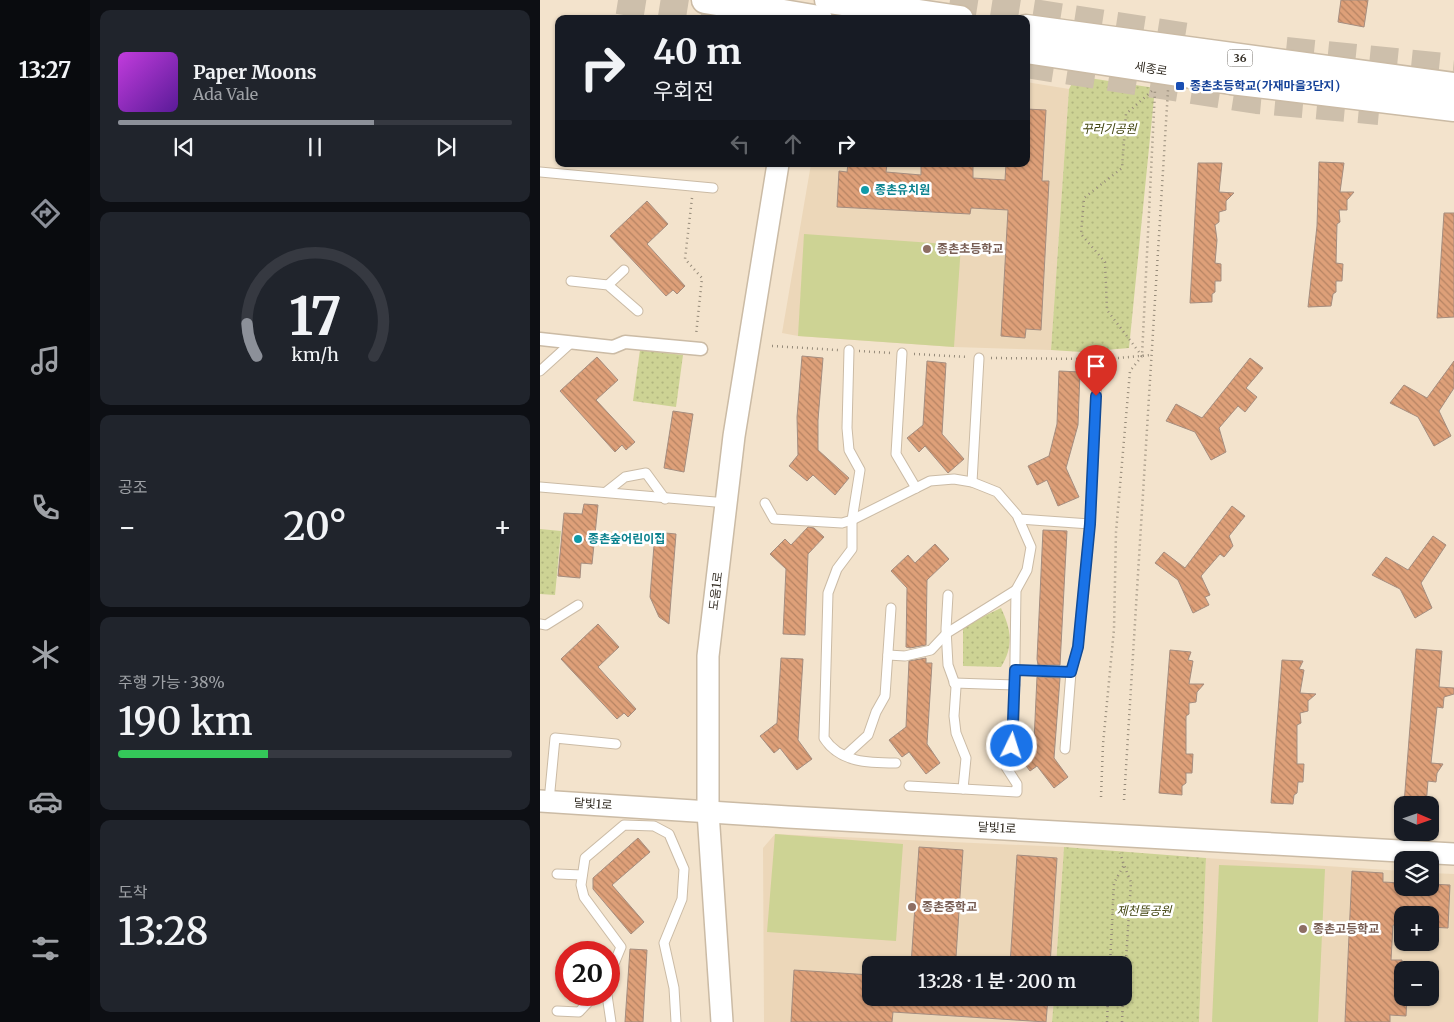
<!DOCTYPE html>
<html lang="ko">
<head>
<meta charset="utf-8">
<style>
  :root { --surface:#171b24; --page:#20242c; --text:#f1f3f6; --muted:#9ea1a6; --line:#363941; --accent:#8c9099 }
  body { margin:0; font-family:Merriweather,"Noto Sans KR",serif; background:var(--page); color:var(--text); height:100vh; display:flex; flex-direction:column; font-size:19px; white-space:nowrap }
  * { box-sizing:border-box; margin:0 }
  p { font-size:16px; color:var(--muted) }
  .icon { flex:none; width:28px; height:28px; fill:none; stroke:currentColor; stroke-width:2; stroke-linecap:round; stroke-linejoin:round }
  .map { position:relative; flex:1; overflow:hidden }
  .panel { display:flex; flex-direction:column; gap:10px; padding:10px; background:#0d0f14; width:450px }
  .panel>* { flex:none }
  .banner { position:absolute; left:15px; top:15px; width:475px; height:152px; border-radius:10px; box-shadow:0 1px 4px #0004; background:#171b24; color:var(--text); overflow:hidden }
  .needle { width:32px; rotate:92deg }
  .buttons { position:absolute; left:854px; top:796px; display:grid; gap:10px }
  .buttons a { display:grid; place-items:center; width:45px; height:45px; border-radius:10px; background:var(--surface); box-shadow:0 1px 4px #0004; font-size:25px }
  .speed { position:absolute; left:15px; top:941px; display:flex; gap:10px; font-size:25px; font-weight:700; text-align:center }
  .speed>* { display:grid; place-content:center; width:65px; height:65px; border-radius:50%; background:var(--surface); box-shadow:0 1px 4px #0004; line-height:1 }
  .speed .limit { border:8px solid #d22; background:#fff; color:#111 }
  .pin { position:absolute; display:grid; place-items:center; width:42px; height:42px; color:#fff; margin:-51px -21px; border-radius:50% 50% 50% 0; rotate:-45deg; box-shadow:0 0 5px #0007 }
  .pin .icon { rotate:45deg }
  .me { position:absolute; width:55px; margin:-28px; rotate:4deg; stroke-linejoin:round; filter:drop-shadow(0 0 4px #0008) }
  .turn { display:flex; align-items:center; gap:18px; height:105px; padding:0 15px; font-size:22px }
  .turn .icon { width:65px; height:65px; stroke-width:2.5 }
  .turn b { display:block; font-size:35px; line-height:42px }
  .lanes { display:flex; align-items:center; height:48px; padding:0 15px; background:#0003; justify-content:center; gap:25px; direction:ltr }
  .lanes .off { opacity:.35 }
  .big { font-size:38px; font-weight:600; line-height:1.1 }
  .panel .tile { flex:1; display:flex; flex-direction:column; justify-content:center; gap:8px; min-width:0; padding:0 18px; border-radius:10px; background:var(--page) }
  .panel .dial { align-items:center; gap:0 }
  .dial svg { height:130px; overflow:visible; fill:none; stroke:var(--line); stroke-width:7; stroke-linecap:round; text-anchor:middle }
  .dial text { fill:var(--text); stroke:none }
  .song { display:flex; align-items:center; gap:15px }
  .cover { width:60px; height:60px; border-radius:8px; background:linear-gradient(135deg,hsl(290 70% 55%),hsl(270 70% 35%)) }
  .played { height:5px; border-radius:2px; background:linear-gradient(90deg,var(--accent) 65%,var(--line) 65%) }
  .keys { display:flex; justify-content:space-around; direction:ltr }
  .heat { display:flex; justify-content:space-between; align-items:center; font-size:28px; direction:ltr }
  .charge { height:8px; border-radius:4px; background:linear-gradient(90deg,#34c759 38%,var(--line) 0) }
  .trip { position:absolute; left:322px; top:956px; width:270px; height:50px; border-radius:10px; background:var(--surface); box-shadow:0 1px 4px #0004; font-weight:600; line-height:50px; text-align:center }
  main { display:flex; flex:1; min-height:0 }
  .tabs { display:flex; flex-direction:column; width:90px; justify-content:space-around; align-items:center; background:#090b0e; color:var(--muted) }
  .tabs .icon { width:35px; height:35px }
  .tabs .current { color:var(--accent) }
  .tabs b { font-size:22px; color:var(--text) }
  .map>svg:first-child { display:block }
</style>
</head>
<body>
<main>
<nav class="tabs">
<b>13:27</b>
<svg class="icon current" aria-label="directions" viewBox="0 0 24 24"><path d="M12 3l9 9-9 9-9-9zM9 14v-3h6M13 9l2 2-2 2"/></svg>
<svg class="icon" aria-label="music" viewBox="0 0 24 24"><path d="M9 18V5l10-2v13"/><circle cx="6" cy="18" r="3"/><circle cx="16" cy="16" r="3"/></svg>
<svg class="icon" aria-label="phone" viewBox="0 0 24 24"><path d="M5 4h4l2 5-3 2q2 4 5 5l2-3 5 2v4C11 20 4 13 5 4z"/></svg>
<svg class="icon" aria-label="climate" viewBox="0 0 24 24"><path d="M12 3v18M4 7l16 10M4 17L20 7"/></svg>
<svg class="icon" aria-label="car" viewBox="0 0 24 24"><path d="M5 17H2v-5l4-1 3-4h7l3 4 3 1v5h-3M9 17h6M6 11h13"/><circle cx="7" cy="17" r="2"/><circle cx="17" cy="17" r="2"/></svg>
<svg class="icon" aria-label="filters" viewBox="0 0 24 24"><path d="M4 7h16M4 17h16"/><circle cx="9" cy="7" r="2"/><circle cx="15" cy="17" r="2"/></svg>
</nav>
<section class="panel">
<div class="tile">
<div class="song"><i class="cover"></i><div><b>Paper Moons</b><p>Ada Vale</p></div></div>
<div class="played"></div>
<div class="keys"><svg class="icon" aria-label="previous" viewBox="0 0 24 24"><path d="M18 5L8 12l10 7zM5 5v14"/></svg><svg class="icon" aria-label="pause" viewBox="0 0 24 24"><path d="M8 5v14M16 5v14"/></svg><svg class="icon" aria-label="next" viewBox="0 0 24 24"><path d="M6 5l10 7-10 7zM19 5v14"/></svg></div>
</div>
<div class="tile dial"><svg viewBox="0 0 100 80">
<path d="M14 69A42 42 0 1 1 86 69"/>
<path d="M14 69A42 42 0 0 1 8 49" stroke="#8c9099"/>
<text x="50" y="56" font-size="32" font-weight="700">17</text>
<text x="50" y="72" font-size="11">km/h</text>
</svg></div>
<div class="tile"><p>공조</p>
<div class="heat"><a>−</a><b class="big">20°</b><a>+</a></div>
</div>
<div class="tile"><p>주행 가능 · 38%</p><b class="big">190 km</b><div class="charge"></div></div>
<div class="tile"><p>도착</p><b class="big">13:28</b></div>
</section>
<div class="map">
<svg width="914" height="1022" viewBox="0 0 914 1022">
  <defs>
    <pattern id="park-dots" width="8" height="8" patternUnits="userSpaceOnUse" patternTransform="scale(1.25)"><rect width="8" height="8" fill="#cdd394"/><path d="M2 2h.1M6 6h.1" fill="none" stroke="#b1b57f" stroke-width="1.8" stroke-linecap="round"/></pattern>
    <pattern id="building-back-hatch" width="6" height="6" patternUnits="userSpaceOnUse" patternTransform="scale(1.25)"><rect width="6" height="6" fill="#dea079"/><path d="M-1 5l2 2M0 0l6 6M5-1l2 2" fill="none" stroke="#b58363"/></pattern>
  </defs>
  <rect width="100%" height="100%" fill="#f3e3cc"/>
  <g fill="#ecd7b9" fill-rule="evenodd">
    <path d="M486,82L529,89L511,350L414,347L258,336L242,333L271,164H486Z"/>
    <path d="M235,834L524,847L516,965H331V998H514L512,1022H224L223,848Z"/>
    <path d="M666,858L862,871V888H890V873L914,874V1022H659ZM862,915H890V942H862ZM862,970H890V998H862Z"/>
  </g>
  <g fill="#cdd394">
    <path d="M264,234L421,245L414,347L258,336Z"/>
    <path d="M235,834L363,844L356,941L227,932Z"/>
    <path d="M679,865L785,869L778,1022H672Z"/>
  </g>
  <g fill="url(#park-dots)">
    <path d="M536,76L615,88L589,348L542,352L511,350L529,89Z"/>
    <path d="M100,350L143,355L136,407L93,401Z"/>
    <path d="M0,529L21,531L15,595L0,594Z"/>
    <path d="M461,608C471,629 474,646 461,667L423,666V626Z"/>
    <path d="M524,847L666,858L659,1022H512L514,998H584V965H516Z"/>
  </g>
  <g fill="url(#building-back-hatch)" stroke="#a58d7f">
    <path d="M801,0H828L824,27L798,22Z"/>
    <path d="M486,109L506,110L502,181H509L501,330L486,329L485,338L461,336L468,210L431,208L430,214L297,207L299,171L307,172L308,164H347L346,172L381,175V164H433V178L465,180L466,164H486Z"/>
    <path d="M779,162L804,163L800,192H814L807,200V210H799L800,222L797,224L796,263L803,264L802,281H796V292L793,294L791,306L768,307L777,226Z"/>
    <path d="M658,163H682L679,192L694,193L686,201V210L679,212V222L675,225L677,240L675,263L681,264V281H675V292L672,294V302L650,303Z"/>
    <path d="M107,201L128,224L107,244L145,286L137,294L133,290L126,296L70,236Z"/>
    <path d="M904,213H914V317L897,318Z"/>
    <path d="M262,356L283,358L278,420V450L309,478L295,495L273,475L267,481L249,466L258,455L257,417Z"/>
    <path d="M57,357L78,380L56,400L95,442L86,450L82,445L75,452L20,391Z"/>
    <path d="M710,358L723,368L706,388L717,397L705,412L698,406L679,428L686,452L671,460L655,432L626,421L636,404L662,418Z"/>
    <path d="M387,361L406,363L402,434L424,459L408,473L385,446L379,452L367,438L383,425Z"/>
    <path d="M914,361V388L899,411L911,436L894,446L878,417L850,403L864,385L887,398Z"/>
    <path d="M519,371L540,372L538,425L526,468L539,497L518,506L507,480L497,485L488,466L509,456L517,424Z"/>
    <path d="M133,411L153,414L144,472L124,468Z"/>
    <path d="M44,504L58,505L52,564L41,563L40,578L18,576L24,513L42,514Z"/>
    <path d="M692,506L705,516L689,536L693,546L684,557L680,554L661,576L670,595L665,597L669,605L653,613L638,580L615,563L624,552L645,568Z"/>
    <path d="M268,527L274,528L284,537L268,554L265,635L243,634L246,569L230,554L245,539L251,545Z"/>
    <path d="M503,530L527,531L520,665H498L497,659Z"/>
    <path d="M115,532L136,534L129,624L119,617L110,597Z"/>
    <path d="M893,536L906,545L881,583L892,608L875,618L860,589L832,575L846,557L868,570Z"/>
    <path d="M395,544L409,559L387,580L386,645L370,648L366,647L367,588L351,571L368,555L375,563Z"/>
    <path d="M58,624L79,647L58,667L96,709L88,717L84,713L77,719L21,659Z"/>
    <path d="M876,649L902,651L899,687L914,688V694L904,697L903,708L897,707L891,763L903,764L897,773L896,782L888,781L886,805L864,804Z"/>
    <path d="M630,650L651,652L648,660L653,661L649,684H664L657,692L656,702L649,703V714L646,716V754H653L652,773H646V783L642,786V795L619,793Z"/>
    <path d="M241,658L263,659L258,740L272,759L257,770L240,748L234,753L220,736L237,723Z"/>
    <path d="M386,658V663H392L387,744L400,763L386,774L369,752L362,757L349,740L366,727L369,661Z"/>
    <path d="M742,660L763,661L759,669L764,670L760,693L776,694L768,701V711L760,713L761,723L757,725V764H764L763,782H758L757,793L754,795L753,804L731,803Z"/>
    <path d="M497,677L520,678L514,758L528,777L514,788L497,766L490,771L477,754L494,741Z"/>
    <path d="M98,838L110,852L72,885L104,922L91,934L53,889V878Z"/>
    <path d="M379,847L423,850L416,957L397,956L396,965H371Z"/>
    <path d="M477,855L517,858L510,965H470Z"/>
    <path d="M812,871L843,873V882L862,883V888H890V884L910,885L908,928L890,927V915H862V926L853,925L851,960H862V998H867L866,1016L850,1015V1022H805Z"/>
    <path d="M90,949L107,950L103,1022H85Z"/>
    <path d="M254,970L331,975V998H508L506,1022L353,1012L352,1022H251Z"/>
  </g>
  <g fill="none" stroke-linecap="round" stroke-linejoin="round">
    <g stroke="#cdbfab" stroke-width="28" stroke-dasharray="28 14" stroke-linecap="butt">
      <path d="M78,0L198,19"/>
      <path d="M410,0L654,38"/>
      <path d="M746,51L914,68"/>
      <path d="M486,64L717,100L839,111"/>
    </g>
    <defs>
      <g id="service">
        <path d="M0,172L173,188"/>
        <path d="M31,281L68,285L98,311"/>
        <path d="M68,285L84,270"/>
        <path d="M309,350L307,428L309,450L320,470L312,520V549L297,569L288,593L284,738C300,763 329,763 356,763"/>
        <path d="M362,353L356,454L376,488"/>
        <path d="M0,371L32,342"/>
        <path d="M432,482L439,358"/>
        <path d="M0,487L187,503"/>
        <path d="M66,492L85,477L106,473L125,499"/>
        <path d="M225,503L234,519L302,523L312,520L390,481L414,479L432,482L457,492L477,515L491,547L487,570L476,590L474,727L472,746L466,757V767L477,784V792L369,786"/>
        <path d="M479,519L550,524"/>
        <path d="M408,595L406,629L408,665L416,687L414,716L416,733L426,758L423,789"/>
        <path d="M0,624L6,625L38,605"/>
        <path d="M348,655L365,656L391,650L407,633L476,590"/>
        <path d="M475,670L531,672"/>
        <path d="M414,683L475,685"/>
        <path d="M525,749L531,672L538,647L550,524L558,359"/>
        <path d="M306,755L328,735L336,712L345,696L351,608"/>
        <path d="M9,801L15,738L76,744"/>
        <path d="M17,874L42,875"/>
        <path d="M69,976L81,947L44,897L41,885L45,858L84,825L114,826L129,834L144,869L142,899L124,943L134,988L136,1022"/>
        <path d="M67,995L71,1022"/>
        <path d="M17,1011L39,1012L55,995"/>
      </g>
      <path id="pedestrian" d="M0,339L73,347L85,342L161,349"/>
      <g id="tertiary">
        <path d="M0,801L248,817L914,854"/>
        <path d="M182,1022L168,812V656L194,436L238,164"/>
      </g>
      <g id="primary">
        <path d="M165,0L279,19"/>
        <path d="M288,0L420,19"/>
        <path d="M486,28L914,86"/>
        <path d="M486,50L691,81L914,108"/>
      </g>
    </defs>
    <use href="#service" stroke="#cbbba5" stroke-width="11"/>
    <use href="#pedestrian" stroke="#cbbba5" stroke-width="15"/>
    <use href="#tertiary" stroke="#cbbba5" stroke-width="24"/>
    <use href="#primary" stroke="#cbbba5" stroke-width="29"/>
    <g stroke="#958a79" stroke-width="2.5" stroke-dasharray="1 4" stroke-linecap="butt">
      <path d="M152,198L145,259L162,278L156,335"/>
      <path d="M232,346L298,350"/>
      <path d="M319,351L351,353"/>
      <path d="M374,354L428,357"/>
      <path d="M602,356L567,310L565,262L541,234L544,198L582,168L586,114L614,89"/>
      <path d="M451,358L548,359"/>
      <path d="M568,359L611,355"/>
      <path d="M561,797L563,744L574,629L576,532L590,371L602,356L615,90"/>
      <path d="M584,800L628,90"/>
      <path d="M570,965L574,883L584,865L580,853"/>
      <path d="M584,991L591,882L584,865"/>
      <path d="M567,1022L568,998"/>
      <path d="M582,1022L583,998"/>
    </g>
    <use href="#service" stroke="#fff" stroke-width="9"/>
    <use href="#pedestrian" stroke="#fff" stroke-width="12"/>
    <use href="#tertiary" stroke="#fff" stroke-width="21"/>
    <use href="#primary" stroke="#fff" stroke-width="26"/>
  </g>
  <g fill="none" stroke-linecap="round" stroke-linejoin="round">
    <defs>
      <path id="route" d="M472,746L475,670L531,672L538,647L550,524L556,396"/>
    </defs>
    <use href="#route" stroke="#114b97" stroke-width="12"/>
    <use href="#route" stroke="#1a73e8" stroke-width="9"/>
  </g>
  <rect fill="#1a4fb4" stroke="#fff" stroke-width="2" x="635" y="81" width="10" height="10" rx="2.5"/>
  <g fill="#0f9aa8" stroke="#fff" stroke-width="2">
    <circle cx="325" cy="190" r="5"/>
    <circle cx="38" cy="539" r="5"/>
  </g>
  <g fill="#8d6e63" stroke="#fff" stroke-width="2">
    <circle cx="387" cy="249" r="5"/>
    <circle cx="372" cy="907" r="5"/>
    <circle cx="763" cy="929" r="5"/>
  </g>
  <g text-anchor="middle" stroke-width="5" stroke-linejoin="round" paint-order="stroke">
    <rect fill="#fff" stroke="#716d66" stroke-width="1" x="687.5" y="49.5" width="25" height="17" rx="4"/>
    <g font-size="11" font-weight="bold" fill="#342e25">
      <text x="700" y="62">36</text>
    </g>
    <g font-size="12" fill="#342e25" stroke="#fff">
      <text transform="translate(611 69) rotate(9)" y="4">세종로</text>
      <text transform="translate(176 591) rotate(-83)" y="4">도움1로</text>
      <text transform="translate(53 804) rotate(4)" y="4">달빛1로</text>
      <text transform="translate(457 828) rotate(3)" y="4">달빛1로</text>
    </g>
    <g font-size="12" font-weight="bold" fill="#164399" stroke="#fff" text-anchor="start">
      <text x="650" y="90">종촌초등학교(가재마을3단지)</text>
    </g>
    <g font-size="12" font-style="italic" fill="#41440f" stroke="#fff">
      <text x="569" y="133">꾸러기공원</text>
      <text x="604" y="915">제천뜰공원</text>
    </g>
    <g font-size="12" font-weight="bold" fill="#0d838f" stroke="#fff" text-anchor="start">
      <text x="335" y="194">종촌유치원</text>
      <text x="48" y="543">종촌숲어린이집</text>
    </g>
    <g font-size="12" font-weight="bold" fill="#785e54" stroke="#fff" text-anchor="start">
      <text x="397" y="253">종촌초등학교</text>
      <text x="382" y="911">종촌중학교</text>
      <text x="773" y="933">종촌고등학교</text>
    </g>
  </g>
</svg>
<div class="buttons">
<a><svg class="needle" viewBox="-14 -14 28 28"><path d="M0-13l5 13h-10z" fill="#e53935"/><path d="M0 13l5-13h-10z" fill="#9ea1a6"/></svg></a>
<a><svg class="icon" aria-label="layers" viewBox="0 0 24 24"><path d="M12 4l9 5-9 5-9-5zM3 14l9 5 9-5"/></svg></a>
<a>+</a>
<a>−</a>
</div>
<div class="speed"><div class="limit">20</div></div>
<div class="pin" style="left:556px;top:396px;background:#d93025"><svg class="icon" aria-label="arrive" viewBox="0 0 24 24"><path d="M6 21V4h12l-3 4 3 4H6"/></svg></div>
<svg class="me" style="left:472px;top:746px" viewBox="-20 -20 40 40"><circle r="17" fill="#1a73e8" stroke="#fff" stroke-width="3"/><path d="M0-11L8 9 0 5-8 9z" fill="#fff"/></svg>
<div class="trip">13:28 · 1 분 · 200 m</div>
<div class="banner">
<div class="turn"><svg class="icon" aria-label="right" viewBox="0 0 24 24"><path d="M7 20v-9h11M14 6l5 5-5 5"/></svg><div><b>40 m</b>우회전</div></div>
<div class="lanes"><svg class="icon off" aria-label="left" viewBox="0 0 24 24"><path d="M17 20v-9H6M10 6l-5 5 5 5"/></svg><svg class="icon off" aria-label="ahead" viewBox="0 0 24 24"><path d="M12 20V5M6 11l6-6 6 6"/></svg><svg class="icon" aria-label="right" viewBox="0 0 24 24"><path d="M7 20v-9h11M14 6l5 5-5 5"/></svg></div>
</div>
</div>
</main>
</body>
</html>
